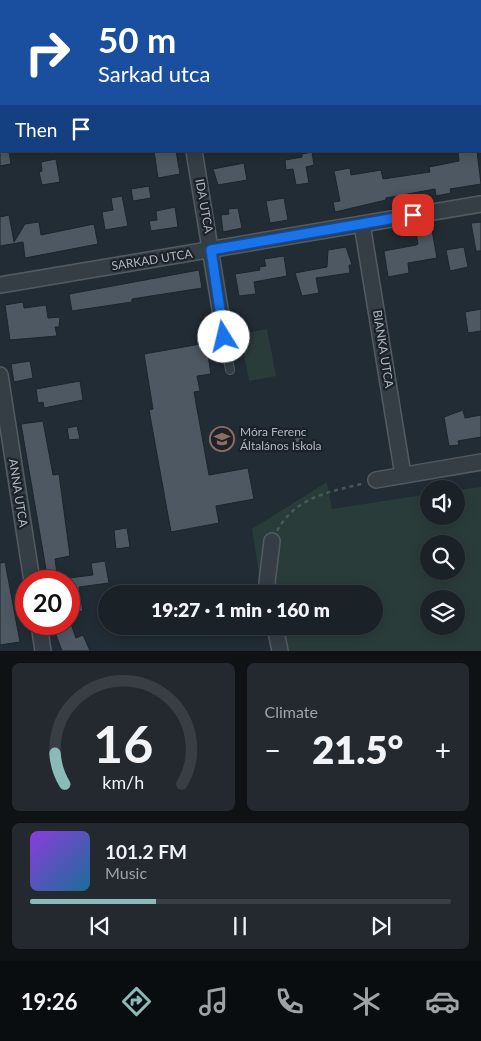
<!DOCTYPE html>
<html lang="en">
<head>
<meta charset="utf-8">
<style>
  :root { --surface:#1a2127; --page:#23292f; --text:#f1f3f6; --muted:#9fa3a7; --line:#383e44; --accent:#8bbbb9 }
  body { margin:0; font-family:Lato,sans-serif; background:var(--page); color:var(--text); height:100vh; display:flex; flex-direction:column; font-size:19px; white-space:nowrap }
  * { box-sizing:border-box; margin:0 }
  p { font-size:16px; color:var(--muted) }
  .icon { flex:none; width:28px; height:28px; fill:none; stroke:currentColor; stroke-width:2; stroke-linecap:round; stroke-linejoin:round }
  .map { position:relative; height:651px; overflow:hidden }
  .sheet { display:flex; flex-direction:column; gap:12px; padding:12px; background:#0e1215; flex:1 }
  .sheet>* { flex:none }
  .guide { position:absolute; left:0px; top:0px; width:481px; height:152px; box-shadow:0 2px 12px #0003,0 0 0 1px var(--line); background:#1a4fa0; color:#fff; overflow:hidden }
  .buttons { position:absolute; left:420px; top:480px; display:grid; gap:10px }
  .buttons a { display:grid; place-items:center; width:45px; height:45px; border-radius:50%; background:var(--surface); box-shadow:0 2px 12px #0003,0 0 0 1px var(--line); font-size:25px }
  .speed { position:absolute; left:15px; top:570px; display:flex; gap:10px; font-size:25px; font-weight:700; text-align:center }
  .speed>* { display:grid; place-content:center; width:65px; height:65px; border-radius:50%; background:var(--surface); box-shadow:0 2px 12px #0003,0 0 0 1px var(--line); line-height:1 }
  .speed .limit { border:8px solid #d22; background:#fff; color:#111 }
  .pin { position:absolute; display:grid; place-items:center; width:42px; height:42px; color:#fff; margin:-21px; border-radius:10px; box-shadow:0 2px 8px #0006 }
  .me { position:absolute; width:55px; margin:-28px; rotate:351deg; stroke-linejoin:round; filter:drop-shadow(0 0 4px #0008) }
  .turn { display:flex; align-items:center; gap:18px; height:105px; padding:0 15px; font-size:22px }
  .turn .icon { width:65px; height:65px; stroke-width:2.5 }
  .turn b { display:block; font-size:35px; line-height:42px }
  .then { display:flex; align-items:center; height:48px; padding:0 15px; background:#0003; gap:10px; font-size:19px }
  .big { font-size:38px; font-weight:800; line-height:1.1 }
  .sheet .widget { flex:1; display:flex; flex-direction:column; justify-content:center; gap:8px; min-width:0; padding:0 18px; border-radius:8px; background:var(--page) }
  .sheet .dial { align-items:center; gap:0 }
  .dial svg { height:130px; overflow:visible; fill:none; stroke:var(--line); stroke-width:7; stroke-linecap:round; text-anchor:middle }
  .dial text { fill:var(--text); stroke:none }
  .song { display:flex; align-items:center; gap:15px }
  .cover { width:60px; height:60px; border-radius:8px; background:linear-gradient(135deg,hsl(270 70% 55%),hsl(200 70% 35%)) }
  .played { height:5px; border-radius:2px; background:linear-gradient(90deg,var(--accent) 30%,var(--line) 30%) }
  .keys { display:flex; justify-content:space-around; direction:ltr }
  .heat { display:flex; justify-content:space-between; align-items:center; font-size:28px; direction:ltr }
  .sheet .tiles { flex:1; display:grid; gap:12px; grid-template-columns:1fr 1fr }
  .widget:last-child { grid-column:span 2 }
  .trip { position:absolute; left:98px; top:585px; width:285px; height:50px; border-radius:25px; background:var(--surface); box-shadow:0 2px 12px #0003,0 0 0 1px var(--line); font-weight:800; line-height:50px; text-align:center }
  .tabs { display:flex; height:80px; justify-content:space-around; align-items:center; background:#0a0d10; color:var(--muted) }
  .tabs .icon { width:35px; height:35px }
  .tabs .selected { color:var(--accent) }
  .tabs b { font-size:22px; color:var(--text) }
  .map>svg:first-child { display:block }
</style>
</head>
<body>
<div class="map">
<svg width="481" height="651" viewBox="0 0 481 651">
  <rect width="100%" height="100%" fill="#222c34"/>
  <g fill="#2a3c3a" fill-rule="evenodd">
    <path d="M267,329L276,376L249,381L240,334Z"/>
    <path d="M327,482L332,509L429,494V516H456V490L481,487V651H271L267,626H374V594H262L252,529ZM429,544H456V571H429ZM429,599H456V626H429Z"/>
  </g>
  <g fill="#4e5862" stroke="#1d242b">
    <path d="M0,151H9L11,164L0,166Z"/>
    <path d="M154,151H176L180,174L158,178Z"/>
    <path d="M458,151H477L481,184L450,189L451,193L436,196L435,189L386,198V200L335,212L333,202L340,201L334,171L350,168L351,175L381,170L383,179L430,172L429,167L459,161Z"/>
    <path d="M312,152L314,165L306,167L309,183L296,185L293,169L286,170L285,160L302,157V154Z"/>
    <path d="M56,159L60,182L42,185L39,172L42,171L41,162Z"/>
    <path d="M244,163L247,180L218,185L213,169Z"/>
    <path d="M149,186L151,198L133,201L131,189Z"/>
    <path d="M122,196L128,226L105,230L102,212L113,210L111,198Z"/>
    <path d="M284,198L288,220L270,223L266,201Z"/>
    <path d="M175,207L178,227L151,231L149,221L157,220L156,211Z"/>
    <path d="M238,208L242,228L223,232L221,215L229,214L228,209Z"/>
    <path d="M9,215L14,242L25,224L39,222L41,235L94,224L98,244L25,258L23,242L0,246V217Z"/>
    <path d="M481,222V251H476L471,223Z"/>
    <path d="M432,230L437,258L408,263L409,273L388,277L384,251L416,245L418,244L416,232Z"/>
    <path d="M346,247L352,265H349L350,273L316,278L319,293L302,296L295,273L327,267L328,250Z"/>
    <path d="M464,247L468,267L450,271L446,250Z"/>
    <path d="M284,256L287,276L254,282L256,294L239,296L235,274L260,270L259,267L266,266L264,259Z"/>
    <path d="M199,270L202,288L132,299V302L72,311L69,294Z"/>
    <path d="M23,302L24,308L46,305L48,318L60,317L59,327H55L57,336L10,340L5,305Z"/>
    <path d="M481,309V331L468,333L465,312Z"/>
    <path d="M206,343L211,374L197,376L200,391L194,392L209,475L248,468L254,499L216,506L219,523L171,532L149,410L153,409L144,354Z"/>
    <path d="M30,361L33,378L14,382L11,364Z"/>
    <path d="M80,381L83,400L44,408L43,402L38,403L36,389Z"/>
    <path d="M463,410L465,418L481,415V437L458,441L459,445L449,446L444,417Z"/>
    <path d="M43,421L53,475L59,474L70,556L55,559L58,581H48L21,424Z"/>
    <path d="M77,426L80,439L69,440L67,428Z"/>
    <path d="M303,432L306,451L297,453L294,434Z"/>
    <path d="M127,528L130,547L116,549L114,530Z"/>
    <path d="M105,561L109,583L79,587L83,611L69,613V578L93,575L91,563Z"/>
    <path d="M5,562L20,642L0,645V563Z"/>
    <path d="M70,621L76,638L83,635L90,651H62L53,627L69,624Z"/>
    <path d="M203,626H233L208,637Z"/>
  </g>
  <g fill="none" stroke-linecap="round" stroke-linejoin="round">
    <defs>
      <path id="lane" d="M222,321L230,370"/>
      <g id="street">
        <path d="M169,0V1"/>
        <path d="M0,125H1"/>
        <path d="M194,151L222,321"/>
        <path d="M362,224L403,475"/>
        <path d="M0,285L481,204"/>
        <path d="M0,375L32,581"/>
        <path d="M376,480L481,462"/>
        <path d="M269,594L267,582L272,541"/>
        <path d="M39,624L43,651"/>
        <path d="M275,626L280,651"/>
      </g>
      <g id="secondary">
        <path d="M476,0V1"/>
        <path d="M480,27L481,33"/>
      </g>
    </defs>
    <use href="#lane" stroke="#535b62" stroke-width="10"/>
    <use href="#street" stroke="#535b62" stroke-width="18"/>
    <use href="#secondary" stroke="#535b62" stroke-width="24"/>
    <path stroke="#485859" stroke-width="2.5" stroke-dasharray="4 4" stroke-linecap="butt" d="M277,531C296,496 330,492 365,483"/>
    <use href="#lane" stroke="#353d45" stroke-width="8"/>
    <use href="#street" stroke="#353d45" stroke-width="15"/>
    <use href="#secondary" stroke="#444d57" stroke-width="21"/>
  </g>
  <g fill="none" stroke-linecap="round" stroke-linejoin="round">
    <defs>
      <path id="route" d="M224,337L211,250L413,215"/>
    </defs>
    <use href="#route" stroke="#114b97" stroke-width="12"/>
    <use href="#route" stroke="#1a73e8" stroke-width="9"/>
  </g>
  <defs>
    <symbol id="school-ring" viewBox="-11 -11 22 22"><circle r="9.5" fill="#1b2229" stroke="#8d6e63" stroke-width="1.5"/><path d="M0-5L7-2L0 1L-7-2ZM-4 1L0 2.5L4 1V4Q0 6-4 4Z" fill="#8d6e63"/></symbol>
  </defs>
  <g fill-rule="evenodd">
    <use href="#school-ring" x="208" y="425" width="28" height="28"/>
  </g>
  <g text-anchor="middle" stroke-width="4.5" stroke-linejoin="round" paint-order="stroke">
    <g font-size="12" fill="#b0b8c1" stroke="#1b2229">
      <text transform="translate(204 206) rotate(80)" y="4">IDA UTCA</text>
      <text transform="translate(152 260) rotate(-9)" y="4">SARKAD UTCA</text>
      <text transform="translate(383 349) rotate(81)" y="4">BIANKA UTCA</text>
      <text transform="translate(18 493) rotate(81)" y="4">ANNA UTCA</text>
    </g>
    <g font-size="12" fill="#b0b8c1" stroke="#1b2229" text-anchor="start">
      <text x="240" y="436">Móra Ferenc<tspan x="240" dy="14">Általános Iskola</tspan></text>
    </g>
  </g>
</svg>
<div class="buttons">
<a><svg class="icon" aria-label="sound" viewBox="0 0 24 24"><path d="M4 9h4l5-4v14l-5-4H4zM17 9q2 3 0 6"/></svg></a>
<a><svg class="icon" aria-label="search" viewBox="0 0 24 24"><circle cx="10" cy="10" r="6"/><path d="M15 15l6 6"/></svg></a>
<a><svg class="icon" aria-label="layers" viewBox="0 0 24 24"><path d="M12 4l9 5-9 5-9-5zM3 14l9 5 9-5"/></svg></a>
</div>
<div class="speed"><div class="limit">20</div></div>
<div class="pin" style="left:413px;top:215px;background:#d93025"><svg class="icon" aria-label="arrive" viewBox="0 0 24 24"><path d="M6 21V4h12l-3 4 3 4H6"/></svg></div>
<svg class="me" style="left:224px;top:337px" viewBox="-20 -20 40 40"><circle r="19" fill="#fff"/><path d="M0-13L10 11 0 6-10 11z" fill="#1a73e8"/></svg>
<div class="trip">19:27 · 1 min · 160 m</div>
<div class="guide">
<div class="turn"><svg class="icon" aria-label="right" viewBox="0 0 24 24"><path d="M7 20v-9h11M14 6l5 5-5 5"/></svg><div><b>50 m</b>Sarkad utca</div></div>
<div class="then">Then<svg class="icon" aria-label="arrive" viewBox="0 0 24 24"><path d="M6 21V4h12l-3 4 3 4H6"/></svg></div>
</div>
</div>
<section class="sheet">
<div class="tiles">
<div class="widget dial"><svg viewBox="0 0 100 80">
<path d="M14 69A42 42 0 1 1 86 69"/>
<path d="M14 69A42 42 0 0 1 8 50" stroke="#8bbbb9"/>
<text x="50" y="56" font-size="32" font-weight="700">16</text>
<text x="50" y="72" font-size="11">km/h</text>
</svg></div>
<div class="widget"><p>Climate</p>
<div class="heat"><a>−</a><b class="big">21.5°</b><a>+</a></div>
</div>
<div class="widget">
<div class="song"><i class="cover"></i><div><b>101.2 FM</b><p>Music</p></div></div>
<div class="played"></div>
<div class="keys"><svg class="icon" aria-label="previous" viewBox="0 0 24 24"><path d="M18 5L8 12l10 7zM5 5v14"/></svg><svg class="icon" aria-label="pause" viewBox="0 0 24 24"><path d="M8 5v14M16 5v14"/></svg><svg class="icon" aria-label="next" viewBox="0 0 24 24"><path d="M6 5l10 7-10 7zM19 5v14"/></svg></div>
</div>
</div>
</section>
<nav class="tabs">
<b>19:26</b>
<svg class="icon selected" aria-label="directions" viewBox="0 0 24 24"><path d="M12 3l9 9-9 9-9-9zM9 14v-3h6M13 9l2 2-2 2"/></svg>
<svg class="icon" aria-label="music" viewBox="0 0 24 24"><path d="M9 18V5l10-2v13"/><circle cx="6" cy="18" r="3"/><circle cx="16" cy="16" r="3"/></svg>
<svg class="icon" aria-label="phone" viewBox="0 0 24 24"><path d="M5 4h4l2 5-3 2q2 4 5 5l2-3 5 2v4C11 20 4 13 5 4z"/></svg>
<svg class="icon" aria-label="climate" viewBox="0 0 24 24"><path d="M12 3v18M4 7l16 10M4 17L20 7"/></svg>
<svg class="icon" aria-label="car" viewBox="0 0 24 24"><path d="M5 17H2v-5l4-1 3-4h7l3 4 3 1v5h-3M9 17h6M6 11h13"/><circle cx="7" cy="17" r="2"/><circle cx="17" cy="17" r="2"/></svg>
</nav>
</body>
</html>
